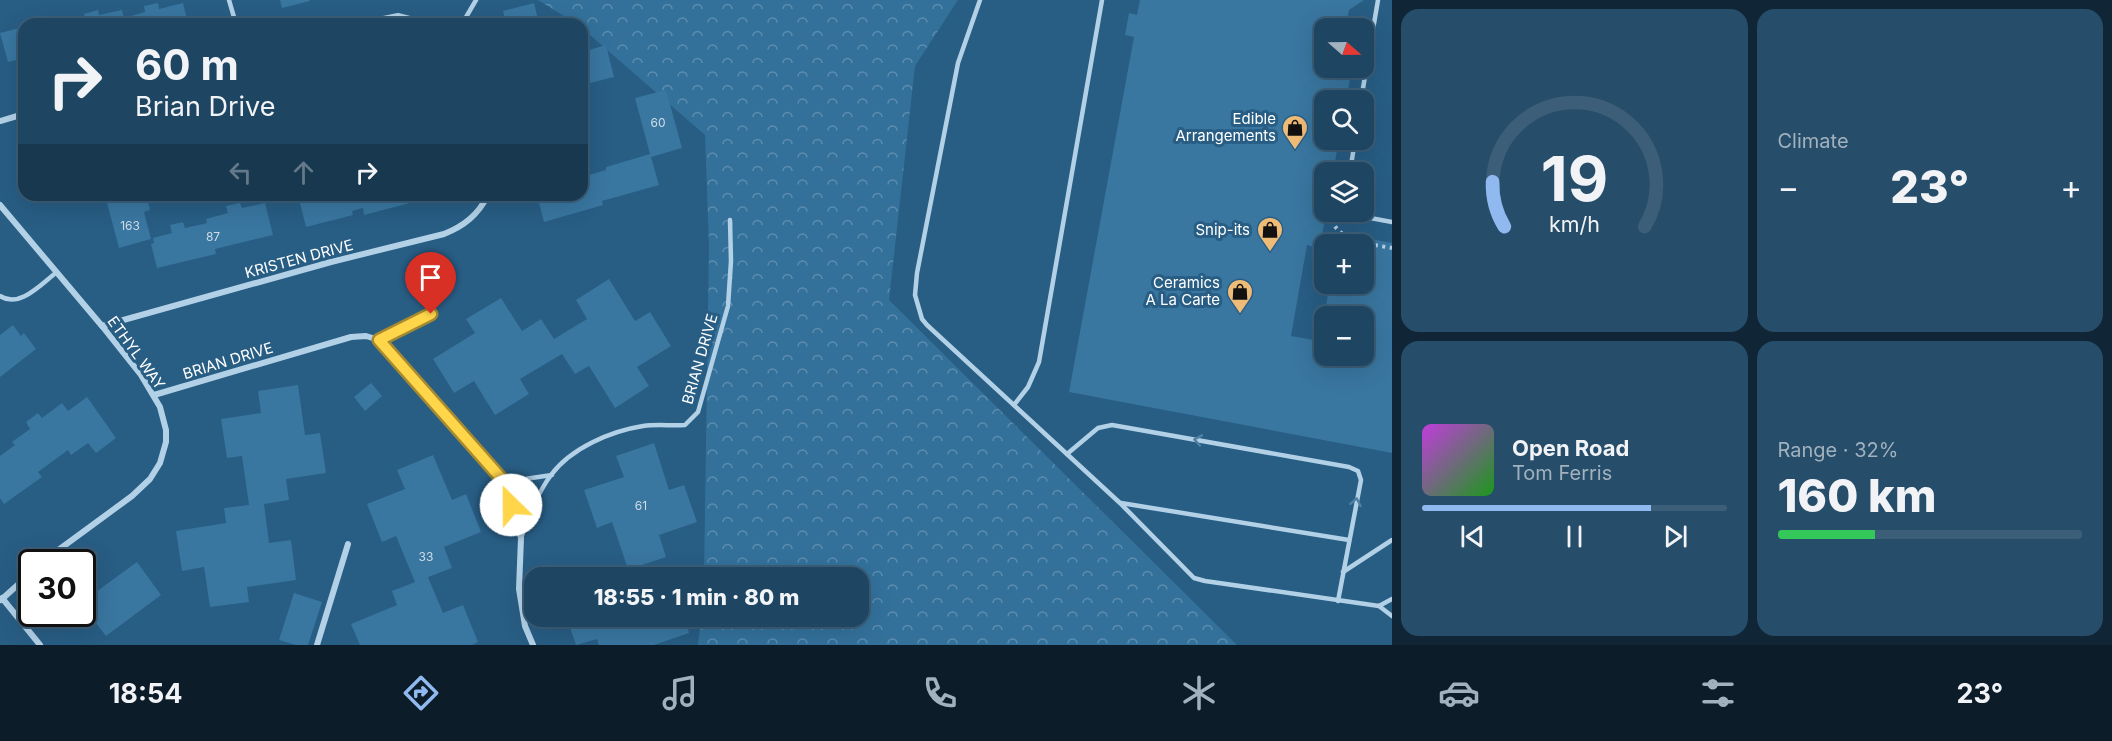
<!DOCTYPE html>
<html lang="en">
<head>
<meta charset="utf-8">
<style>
  :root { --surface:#1e4663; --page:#264d69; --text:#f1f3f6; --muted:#a1b1be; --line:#3c5e78; --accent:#90b9f0 }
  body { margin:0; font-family:Inter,sans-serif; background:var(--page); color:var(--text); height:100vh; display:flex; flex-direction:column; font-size:22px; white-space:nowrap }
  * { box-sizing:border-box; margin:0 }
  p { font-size:20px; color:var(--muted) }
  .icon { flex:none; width:33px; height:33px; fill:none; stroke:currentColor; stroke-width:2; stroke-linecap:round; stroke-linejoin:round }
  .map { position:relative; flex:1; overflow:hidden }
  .sheet { display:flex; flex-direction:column; gap:9px; padding:9px; background:#102636; width:720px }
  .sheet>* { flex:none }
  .guide { position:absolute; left:18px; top:18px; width:570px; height:183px; border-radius:18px; box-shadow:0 6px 24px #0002,0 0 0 2px var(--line); background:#1e4663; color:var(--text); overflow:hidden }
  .needle { width:39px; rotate:110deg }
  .buttons { position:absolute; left:1314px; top:18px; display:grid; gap:12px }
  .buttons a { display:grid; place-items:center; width:60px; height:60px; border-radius:12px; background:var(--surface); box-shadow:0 6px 24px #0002,0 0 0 2px var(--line); font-size:30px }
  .speed { position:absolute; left:18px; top:549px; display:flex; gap:12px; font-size:30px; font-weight:700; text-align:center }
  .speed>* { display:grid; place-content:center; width:78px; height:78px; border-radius:50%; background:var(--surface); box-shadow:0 6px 24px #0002,0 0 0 2px var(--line); line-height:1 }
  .speed .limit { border:3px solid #111; border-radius:9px; background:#fff; color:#111 }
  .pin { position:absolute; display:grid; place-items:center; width:51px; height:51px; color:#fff; margin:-62px -26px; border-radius:50% 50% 50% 0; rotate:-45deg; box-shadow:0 0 6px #0007 }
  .pin .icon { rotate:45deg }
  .me { position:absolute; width:66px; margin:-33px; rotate:337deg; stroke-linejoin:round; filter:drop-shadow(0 0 4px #0008) }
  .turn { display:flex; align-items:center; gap:21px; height:126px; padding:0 18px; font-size:27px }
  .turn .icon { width:78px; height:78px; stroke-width:2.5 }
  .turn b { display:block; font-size:42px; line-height:51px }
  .lanes { display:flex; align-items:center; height:57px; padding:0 18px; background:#0003; justify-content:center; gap:30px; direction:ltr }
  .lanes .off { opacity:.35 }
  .big { font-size:45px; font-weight:800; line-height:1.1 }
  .sheet .card { flex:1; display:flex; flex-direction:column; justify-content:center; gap:9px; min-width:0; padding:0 21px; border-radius:18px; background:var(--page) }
  .sheet .dial { align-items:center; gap:0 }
  .dial svg { height:156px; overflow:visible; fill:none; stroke:var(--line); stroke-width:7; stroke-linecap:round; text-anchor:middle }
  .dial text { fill:var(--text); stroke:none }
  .song { display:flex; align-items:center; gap:18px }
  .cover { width:72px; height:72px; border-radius:9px; background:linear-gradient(135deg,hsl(290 70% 55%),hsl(120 70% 35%)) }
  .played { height:6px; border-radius:3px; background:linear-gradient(90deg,var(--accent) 75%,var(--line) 75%) }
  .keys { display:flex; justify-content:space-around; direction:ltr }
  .heat { display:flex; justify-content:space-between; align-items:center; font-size:33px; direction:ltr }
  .charge { height:9px; border-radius:4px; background:linear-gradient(90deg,#34c759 32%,var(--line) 0) }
  .sheet .tiles { flex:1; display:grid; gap:9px; grid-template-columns:repeat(2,1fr) }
  .trip { position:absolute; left:524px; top:567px; width:345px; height:60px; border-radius:18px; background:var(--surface); box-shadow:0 6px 24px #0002,0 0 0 2px var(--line); font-weight:800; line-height:60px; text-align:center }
  .dock { display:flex; height:96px; justify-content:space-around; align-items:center; background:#0c1c28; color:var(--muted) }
  .dock .icon { width:42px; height:42px }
  .dock .on { color:var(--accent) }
  .dock b { font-size:27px; color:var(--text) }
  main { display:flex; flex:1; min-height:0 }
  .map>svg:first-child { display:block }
</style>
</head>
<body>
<main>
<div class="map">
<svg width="1392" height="645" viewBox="0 0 1392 645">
  <defs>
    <pattern id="forest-crowns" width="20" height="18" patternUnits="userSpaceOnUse" patternTransform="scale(1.5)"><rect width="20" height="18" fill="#33719b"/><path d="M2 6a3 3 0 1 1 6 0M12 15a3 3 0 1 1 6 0" fill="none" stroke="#5c8daf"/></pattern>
  </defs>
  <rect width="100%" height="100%" fill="#285d84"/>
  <path fill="url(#forest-crowns)" d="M538,0H958L915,66L889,300L1237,645H698L701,617L858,616V578L704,577L709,246L705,135L582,28V24H577Z"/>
  <g fill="#3976a0">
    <path d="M280,0H309L310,1L282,8Z"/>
    <path d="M1140,0H1364L1349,10L1346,28H1324V68H1352L1346,100H1324V140H1339L1333,172H1324V212H1326L1320,248L1307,245L1291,336L1320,341L1324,322V356H1364V316H1324L1330,284H1364L1365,238L1392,243V453L1069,392L1134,37L1125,35L1129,13L1137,15Z"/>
    <path d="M158,3L159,9L183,3L188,24H71L85,20L84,14L98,10L99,15L122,10L124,18L145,12L144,6Z"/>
    <path d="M534,3L539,24H506L503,11Z"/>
    <path d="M60,17L62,24H24L23,21L36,18L37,24Z"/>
    <path d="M24,27V58L8,62L0,33Z"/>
    <path d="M606,45L614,77L582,85V52Z"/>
    <path d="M666,90L682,148L651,157L659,185L602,201L603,205L544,222L537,195H582V177L606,170V167L650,154L635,98Z"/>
    <path d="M105,195H139L140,197L146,195L150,210L144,212L151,239L119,248Z"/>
    <path d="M298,195H424L425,199L364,215L363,208L352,211L353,215L306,227Z"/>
    <path d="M240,203L242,208L265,203L273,235L215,249L216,254L157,268L151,244L154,243L153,238L172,233L170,225L183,222L185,228L207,223L206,219L228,213L226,206Z"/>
    <path d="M609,279L635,321L650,312L671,346L637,367L649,386L615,408L589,366L575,374L562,354L520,379L529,394L495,415L474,381L454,393L433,359L475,333L466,319L501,298L522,331L541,319L554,339L587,319L576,300Z"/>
    <path d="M13,325L21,336L24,333L36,349L0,377V335Z"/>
    <path d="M371,383L382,396L365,411L354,397Z"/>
    <path d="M298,385L305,435L320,433L326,473L286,479L289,500L264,504L269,543L291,540L296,580L247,587L249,602L210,607L204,567L182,571L176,531L226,523L224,508L249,505L242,456L227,458L221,419L261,413L258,391Z"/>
    <path d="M87,397L116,438L96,453L88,443L71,455L68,450L38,472L42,477L4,504L0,498V456L15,445L12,442L30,429L26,422L38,413L42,418L62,403L68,411Z"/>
    <path d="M654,443L669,490L684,485L697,522L659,535L666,557L642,565L646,578H604L628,569L612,522L597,528L584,490L624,477L616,456Z"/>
    <path d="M433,455L452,500L466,494L481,532L444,547L452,568L428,577L443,613L463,605L478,642L472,645H360L351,624L397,605L392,591L415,582L396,536L382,542L367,504L405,489L397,470Z"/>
    <path d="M137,562L161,595L106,636L82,605V602Z"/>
    <path d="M294,593L322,602L308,645H296L279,640Z"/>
    <path d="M566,616H684L689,633L654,645H599L597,639L576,645Z"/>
  </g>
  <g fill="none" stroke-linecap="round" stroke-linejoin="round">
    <path stroke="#b2d1e7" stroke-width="4" stroke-dasharray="3 4.5" stroke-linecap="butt" d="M1331,212C1331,241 1370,244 1392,248"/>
    <g stroke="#b2d1e7" stroke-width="4.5">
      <path d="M229,0L236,24"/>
      <path d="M980,0L958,63L917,273L915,295L922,319L927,325L1120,503L1194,578L1205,581L1379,606L1392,599"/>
      <path d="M462,24L476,0"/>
      <path d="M1361,100L1378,0"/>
      <path d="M1350,172L1355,140"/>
      <path d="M1355,212L1365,217L1392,222"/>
      <path d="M0,296C20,309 42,283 57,272"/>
      <path d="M379,340L431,314"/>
      <path d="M1014,405L1028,387L1039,362L1102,0"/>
      <path d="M1067,454L1098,428L1112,425L1349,467L1358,471L1361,480L1338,601"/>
      <path d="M499,477L525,479L552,475"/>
      <path d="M1121,503L1349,540"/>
      <path d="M521,538C529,516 537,494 551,475C571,448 611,431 643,426C657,424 671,426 685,425L698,412L728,306L731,261L730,220"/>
      <path d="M1343,572L1392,540"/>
      <path d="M1379,606L1392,616"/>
    </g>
    <g stroke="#b2d1e7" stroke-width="6">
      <path d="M359,24L398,16L429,24"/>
      <path d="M0,121L24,114"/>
      <path d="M0,205L102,326L141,375L160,407L166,430V442L160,463L150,479L132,496L42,562"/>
      <path d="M102,326L331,262L444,234C464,226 478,215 488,195"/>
      <path d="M154,395L351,337L366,336L379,340L499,477L511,505L521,538L519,589L525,626L533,645"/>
      <path d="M2,598L40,645"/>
      <path d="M1,600L32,572"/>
      <path d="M317,645L348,544"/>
    </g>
  </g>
  <defs><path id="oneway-chevron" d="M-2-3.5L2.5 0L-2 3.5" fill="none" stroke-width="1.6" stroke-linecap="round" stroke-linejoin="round" transform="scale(1.5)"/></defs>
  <g stroke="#5180a2">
    <use href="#oneway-chevron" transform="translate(1198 440) rotate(-170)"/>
    <use href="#oneway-chevron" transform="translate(1356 502) rotate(-79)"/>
  </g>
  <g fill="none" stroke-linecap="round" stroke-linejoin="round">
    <defs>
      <path id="route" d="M431,314L379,340L500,477L511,505"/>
    </defs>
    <use href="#route" stroke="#a68a30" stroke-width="15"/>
    <use href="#route" stroke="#ffd54a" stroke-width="10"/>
  </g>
  <defs>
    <symbol id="shop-pin" viewBox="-11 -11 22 30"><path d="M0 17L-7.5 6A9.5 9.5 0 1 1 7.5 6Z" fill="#efbc78" stroke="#285d84"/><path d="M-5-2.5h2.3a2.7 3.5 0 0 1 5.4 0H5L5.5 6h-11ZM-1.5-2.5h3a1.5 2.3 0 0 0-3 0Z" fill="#111"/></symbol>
  </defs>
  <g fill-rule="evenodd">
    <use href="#shop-pin" x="1280" y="113" width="30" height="40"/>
    <use href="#shop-pin" x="1255" y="215" width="30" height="40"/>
    <use href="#shop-pin" x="1225" y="277" width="30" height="40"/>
  </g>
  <g text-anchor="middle" stroke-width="6" stroke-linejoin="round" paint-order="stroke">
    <g font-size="12" fill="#cedde7">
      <text x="658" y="127">60</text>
      <text x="130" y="230">163</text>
      <text x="213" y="241">87</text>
      <text x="641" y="510">61</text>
      <text x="426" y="561">33</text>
    </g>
    <g font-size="15" fill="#fff" stroke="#285d84" text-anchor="end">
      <text x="1276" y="124">Edible<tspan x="1276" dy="17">Arrangements</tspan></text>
      <text x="1250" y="235">Snip-its</text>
      <text x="1220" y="288">Ceramics<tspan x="1220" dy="17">A La Carte</tspan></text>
    </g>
    <g font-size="15" fill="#fff" stroke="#285d84">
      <text transform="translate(299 259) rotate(-15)" y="5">KRISTEN DRIVE</text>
      <text transform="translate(136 353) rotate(54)" y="5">ETHYL WAY</text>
      <text transform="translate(700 359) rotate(-74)" y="5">BRIAN DRIVE</text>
      <text transform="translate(228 361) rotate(-17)" y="5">BRIAN DRIVE</text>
    </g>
  </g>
</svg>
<div class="buttons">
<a><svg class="needle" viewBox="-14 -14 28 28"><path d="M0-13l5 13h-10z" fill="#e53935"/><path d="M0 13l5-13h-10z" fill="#a1b1be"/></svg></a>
<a><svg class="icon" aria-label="search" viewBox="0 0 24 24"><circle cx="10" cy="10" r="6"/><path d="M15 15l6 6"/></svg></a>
<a><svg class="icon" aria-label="layers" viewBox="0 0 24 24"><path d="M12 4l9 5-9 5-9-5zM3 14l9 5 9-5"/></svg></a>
<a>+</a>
<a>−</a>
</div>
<div class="speed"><div class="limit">30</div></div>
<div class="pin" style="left:431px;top:314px;background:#d93025"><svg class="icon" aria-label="arrive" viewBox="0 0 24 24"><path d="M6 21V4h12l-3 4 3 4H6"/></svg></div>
<svg class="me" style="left:511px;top:505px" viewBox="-20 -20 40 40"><circle r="19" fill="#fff"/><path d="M0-13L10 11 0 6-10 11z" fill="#ffd54a"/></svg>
<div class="trip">18:55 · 1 min · 80 m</div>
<div class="guide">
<div class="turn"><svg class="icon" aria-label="right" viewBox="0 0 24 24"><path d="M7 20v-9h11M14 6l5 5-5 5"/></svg><div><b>60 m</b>Brian Drive</div></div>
<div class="lanes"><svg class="icon off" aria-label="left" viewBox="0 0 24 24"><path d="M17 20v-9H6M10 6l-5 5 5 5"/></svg><svg class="icon off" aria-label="ahead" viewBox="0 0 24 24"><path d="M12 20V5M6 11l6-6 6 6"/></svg><svg class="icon" aria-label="right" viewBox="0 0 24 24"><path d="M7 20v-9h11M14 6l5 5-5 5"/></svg></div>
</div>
</div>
<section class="sheet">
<div class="tiles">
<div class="card dial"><svg viewBox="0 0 100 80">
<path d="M14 69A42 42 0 1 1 86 69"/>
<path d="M14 69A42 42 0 0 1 8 46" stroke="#90b9f0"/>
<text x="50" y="56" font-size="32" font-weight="700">19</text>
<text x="50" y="72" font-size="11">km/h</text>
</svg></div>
<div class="card"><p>Climate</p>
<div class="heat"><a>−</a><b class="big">23°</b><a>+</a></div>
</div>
<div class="card">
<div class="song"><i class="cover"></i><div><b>Open Road</b><p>Tom Ferris</p></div></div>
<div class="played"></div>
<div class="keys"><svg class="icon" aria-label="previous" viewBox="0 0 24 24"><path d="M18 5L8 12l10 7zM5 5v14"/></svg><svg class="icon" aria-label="pause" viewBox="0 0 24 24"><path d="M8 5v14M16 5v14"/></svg><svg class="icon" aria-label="next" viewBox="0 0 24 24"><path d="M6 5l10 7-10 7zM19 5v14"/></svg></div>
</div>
<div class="card"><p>Range · 32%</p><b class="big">160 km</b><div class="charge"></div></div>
</div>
</section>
</main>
<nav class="dock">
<b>18:54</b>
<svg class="icon on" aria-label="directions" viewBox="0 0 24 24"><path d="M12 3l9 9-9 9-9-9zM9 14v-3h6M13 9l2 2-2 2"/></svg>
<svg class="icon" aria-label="music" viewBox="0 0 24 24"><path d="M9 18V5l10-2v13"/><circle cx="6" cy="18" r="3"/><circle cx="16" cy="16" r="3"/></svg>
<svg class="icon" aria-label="phone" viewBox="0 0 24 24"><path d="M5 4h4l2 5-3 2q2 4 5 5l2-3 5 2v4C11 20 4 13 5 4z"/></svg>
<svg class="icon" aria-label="climate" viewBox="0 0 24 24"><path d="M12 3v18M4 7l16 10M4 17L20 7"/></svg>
<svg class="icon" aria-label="car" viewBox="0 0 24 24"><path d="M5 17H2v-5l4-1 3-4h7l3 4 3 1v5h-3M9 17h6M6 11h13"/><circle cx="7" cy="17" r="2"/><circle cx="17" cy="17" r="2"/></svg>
<svg class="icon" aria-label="filters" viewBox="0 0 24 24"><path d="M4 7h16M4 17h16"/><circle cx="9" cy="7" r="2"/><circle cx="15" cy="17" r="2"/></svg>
<b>23°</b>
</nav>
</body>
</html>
